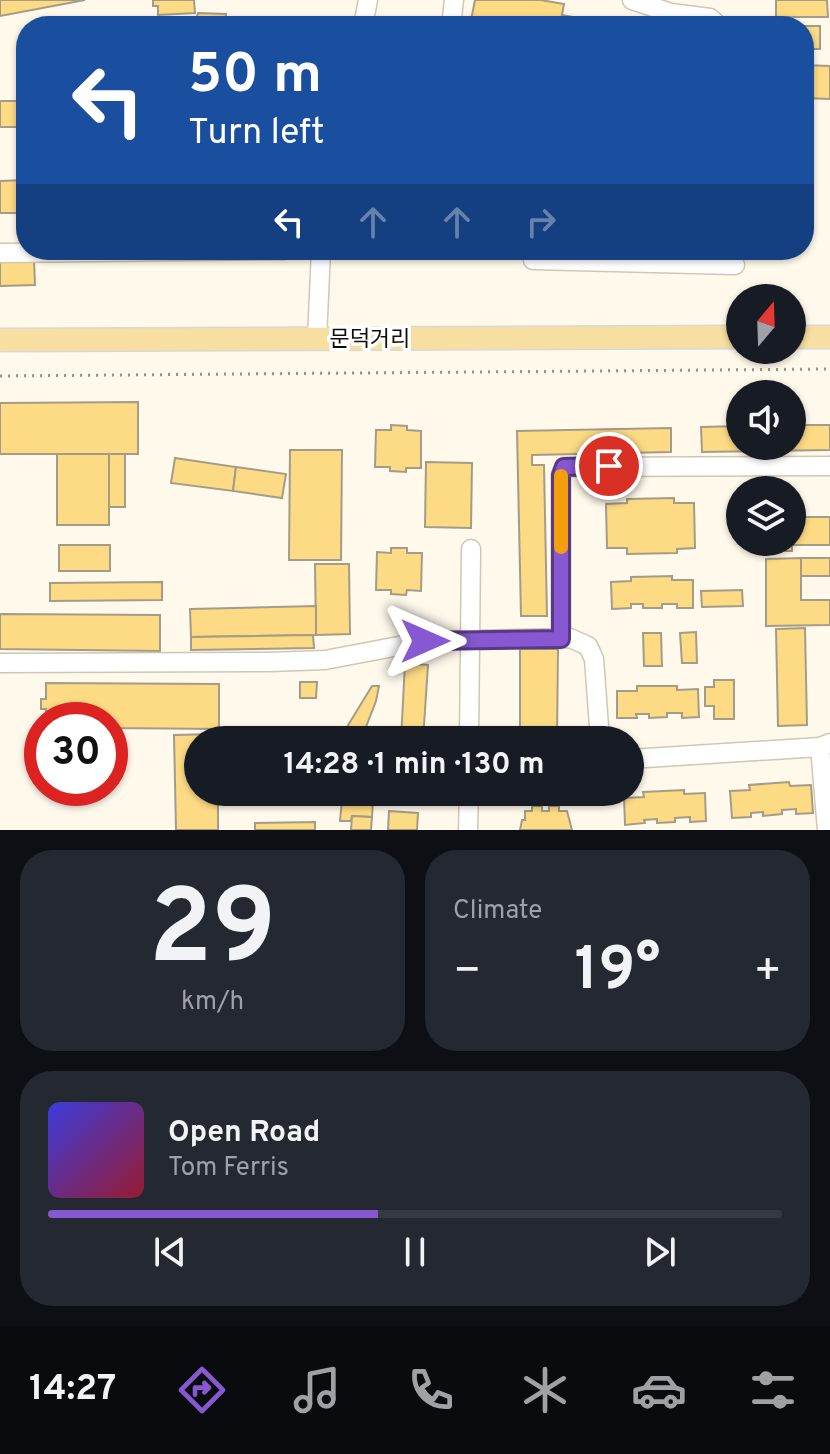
<!DOCTYPE html>
<html lang="en">
<head>
<meta charset="utf-8">
<style>
  :root { --surface:#171b24; --page:#242831; --text:#f1f3f6; --muted:#9ea1a6; --line:#363941; --accent:#8758d1 }
  body { margin:0; font-family:Overpass,"Noto Sans KR",sans-serif; background:var(--page); color:var(--text); height:100vh; display:flex; flex-direction:column; font-size:30px; white-space:nowrap }
  * { box-sizing:border-box; margin:0 }
  p { font-size:26px; color:var(--muted) }
  .icon { flex:none; width:44px; height:44px; fill:none; stroke:currentColor; stroke-width:2; stroke-linecap:round; stroke-linejoin:round }
  .map { position:relative; height:830px; overflow:hidden }
  .details { display:flex; flex-direction:column; gap:20px; padding:20px; background:#0d0f14; flex:1 }
  .details>* { flex:none }
  .hud { position:absolute; left:16px; top:16px; width:798px; height:244px; border-radius:32px; box-shadow:0 2px 6px #0004; background:#1a4fa0; color:#fff; overflow:hidden }
  .needle { width:52px; rotate:19deg }
  .controls { position:absolute; left:726px; top:284px; display:grid; gap:16px }
  .controls a { display:grid; place-items:center; width:80px; height:80px; border-radius:50%; background:var(--surface); box-shadow:0 2px 6px #0004; font-size:40px }
  .speed { position:absolute; left:24px; top:702px; display:flex; gap:16px; font-size:40px; font-weight:700; text-align:center }
  .speed>* { display:grid; place-content:center; width:104px; height:104px; border-radius:50%; background:var(--surface); box-shadow:0 2px 6px #0004; line-height:1 }
  .speed .limit { border:12px solid #d22; background:#fff; color:#111 }
  .pin { position:absolute; display:grid; place-items:center; width:68px; height:68px; color:#fff; margin:-34px; border:4px solid #fff; border-radius:50%; box-shadow:0 2px 8px #0007 }
  .me { position:absolute; width:88px; margin:-44px; rotate:90deg; stroke-linejoin:round; filter:drop-shadow(0 0 6px #0008) }
  .turn { display:flex; align-items:center; gap:28px; height:168px; padding:0 40px; font-size:36px }
  .turn .icon { width:104px; height:104px; stroke-width:2.5 }
  .turn b { display:block; font-size:56px; line-height:68px }
  .lanes { display:flex; align-items:center; height:76px; padding:0 40px; background:#0003; justify-content:center; gap:40px; direction:ltr }
  .lanes .off { opacity:.35 }
  .big { font-size:60px; font-weight:700; line-height:1.1 }
  .details .tile { flex:1; display:flex; flex-direction:column; justify-content:center; gap:12px; min-width:0; padding:0 28px; border-radius:32px; background:var(--page) }
  .details .dial { align-items:center; gap:0 }
  .dial b { font-size:104px; line-height:1 }
  .song { display:flex; align-items:center; gap:24px }
  .cover { width:96px; height:96px; border-radius:12px; background:linear-gradient(135deg,hsl(240 70% 55%),hsl(350 70% 35%)) }
  .played { height:8px; border-radius:4px; background:linear-gradient(90deg,var(--accent) 45%,var(--line) 45%) }
  .keys { display:flex; justify-content:space-around; direction:ltr }
  .heat { display:flex; justify-content:space-between; align-items:center; font-size:44px; direction:ltr }
  .details .tiles { flex:1; display:grid; gap:20px; grid-template-columns:1fr 1fr }
  .tile:last-child { grid-column:span 2 }
  .trip { position:absolute; left:184px; top:726px; width:460px; height:80px; border-radius:40px; background:var(--surface); box-shadow:0 2px 6px #0004; font-weight:700; line-height:80px; text-align:center }
  .tabs { display:flex; height:128px; justify-content:space-around; align-items:center; background:#090b0e; color:var(--muted) }
  .tabs .icon { width:56px; height:56px }
  .tabs .current { color:var(--accent) }
  .tabs b { font-size:36px; color:var(--text) }
  .map>svg:first-child { display:block }
</style>
</head>
<body>
<div class="map">
<svg width="830" height="830" viewBox="0 0 830 830">
  <rect width="100%" height="100%" fill="#fff9ec"/>
  <g fill="#fddb85" stroke="#a49c88" stroke-width="2">
    <path d="M0,0H85L0,16Z"/>
    <path d="M153,0H194L195,13L158,15V6H153Z"/>
    <path d="M475,0H541L564,4L560,26H476L470,25Z"/>
    <path d="M776,0H827L828,17H776Z"/>
    <path d="M198,13L226,14V22H241V26H194Z"/>
    <path d="M562,15L620,26H560Z"/>
    <path d="M781,26H820V49H804V26Z"/>
    <path d="M804,65L830,66V99L804,98Z"/>
    <rect x="0" y="101" width="26" height="26"/>
    <path d="M26,180V213H0V181Z"/>
    <path d="M34,258L35,285L0,286V259Z"/>
    <path d="M138,402V454H0V403Z"/>
    <path d="M391,425L407,426V430L421,431V468H406V472L390,471V467H375L376,430H391Z"/>
    <path d="M792,425H830V450L702,452L701,427L740,426V446H792Z"/>
    <path d="M671,428V452L532,455V465H544L547,616H521L517,431Z"/>
    <path d="M290,450H342L341,560H289Z"/>
    <rect x="57" y="454" width="52" height="71"/>
    <rect x="109" y="454" width="16" height="53"/>
    <path d="M175,458L236,467L233,491L171,483Z"/>
    <path d="M426,462L472,463L471,528L425,527Z"/>
    <path d="M236,467L286,474L282,498L233,491Z"/>
    <path d="M674,498V503H694L695,548L677,549V553L627,554V548H607L606,504L627,503V499Z"/>
    <path d="M792,517H830V545H792V551H775V542H792Z"/>
    <rect x="59" y="545" width="51" height="26"/>
    <path d="M391,548H407V553H422L421,591L407,590L406,595L391,594V590H376L377,552L391,553Z"/>
    <rect x="801" y="558" width="29" height="18"/>
    <path d="M801,558V600H830V625L766,626V559Z"/>
    <path d="M315,564H349L350,634L316,635Z"/>
    <path d="M672,576V580H693V608H677V604H662V608H643V604H631V608L612,609L611,582L631,581V577Z"/>
    <path d="M162,582V600L50,601V583Z"/>
    <path d="M742,590L743,606L702,607L701,591Z"/>
    <path d="M316,606V635L191,637L190,609Z"/>
    <path d="M0,614L160,615V651L0,649Z"/>
    <path d="M805,628L807,725L778,726L776,629Z"/>
    <path d="M696,632L697,663H682L680,633Z"/>
    <path d="M643,633H661L662,666H644Z"/>
    <path d="M313,635L314,648L191,650V637Z"/>
    <path d="M520,649H558L557,740H520Z"/>
    <path d="M405,663L428,665L423,740H401Z"/>
    <path d="M714,680H734V719H714V706H705V687H714Z"/>
    <path d="M300,682H317L316,698H300Z"/>
    <path d="M46,683L219,684V729L110,728V720H46V709H41V699H46Z"/>
    <path d="M372,686H379L376,701L362,737L339,740Z"/>
    <path d="M637,686H677V690L698,689L699,717L682,718V713H667V717L649,718V714H636L637,718H617V691H637Z"/>
    <path d="M217,734V740H198V792H218V830H176L174,735Z"/>
    <path d="M789,782L790,786L811,785L813,813L796,814V809L782,810V814L763,816V812L751,813V817L732,818L730,791L750,790L749,785Z"/>
    <path d="M684,790V794L705,793L706,821L690,822V817L675,818V822L657,823V819L644,820L645,823L625,825L624,798L644,797L643,792Z"/>
    <path d="M342,800L373,802L372,817L352,816L351,821H340Z"/>
    <path d="M532,806H542V811H549V806H559V811H567L572,830H520L522,820H525V811H532Z"/>
    <path d="M389,811L418,813L417,830H388Z"/>
    <path d="M352,816L372,817L371,830H351Z"/>
    <path d="M315,822V830H255V823Z"/>
  </g>
  <g fill="none" stroke-linecap="round" stroke-linejoin="round">
    <defs>
      <g id="minor">
        <path d="M632,0L671,13L710,18L719,26"/>
        <path d="M363,26L368,0"/>
        <path d="M451,26L454,0"/>
        <path d="M532,250L533,260L735,265"/>
        <path d="M0,253L284,250"/>
        <path d="M317,339L321,250"/>
        <path d="M561,639V475L564,467L830,466"/>
        <path d="M0,663L269,662L325,660L425,641L570,638L588,646L594,659L600,740"/>
        <path d="M469,740L471,549"/>
        <path d="M820,747L827,830"/>
        <path d="M630,759L820,747L830,743"/>
        <path d="M468,830L469,792"/>
      </g>
      <g id="major">
        <path d="M792,337H830"/>
        <path d="M0,340L740,337"/>
      </g>
    </defs>
    <use href="#minor" stroke="#d0c7b2" stroke-width="21"/>
    <use href="#major" stroke="#d9d8d7" stroke-width="25"/>
    <path stroke="#979388" stroke-width="3" stroke-dasharray="2 6" stroke-linecap="butt" d="M0,376L830,369"/>
    <use href="#minor" stroke="#fff" stroke-width="18"/>
    <use href="#major" stroke="#f7dfa1" stroke-width="22"/>
  </g>
  <g fill="none" stroke-linecap="round" stroke-linejoin="round">
    <defs>
      <path id="route" d="M425,641L561,639V475L564,467L609,466"/>
    </defs>
    <use href="#route" stroke="#583988" stroke-width="20"/>
    <use href="#route" stroke="#8758d1" stroke-width="14"/>
    <path stroke="#f59e0b" stroke-width="14" d="M561,547V476"/>
  </g>
  <g text-anchor="middle" stroke-width="7" stroke-linejoin="round" paint-order="stroke">
    <g font-size="22" fill="#110e07" stroke="#fff">
      <text x="370" y="346">문덕거리</text>
    </g>
  </g>
</svg>
<div class="controls">
<a><svg class="needle" viewBox="-14 -14 28 28"><path d="M0-13l5 13h-10z" fill="#e53935"/><path d="M0 13l5-13h-10z" fill="#9ea1a6"/></svg></a>
<a><svg class="icon" aria-label="sound" viewBox="0 0 24 24"><path d="M4 9h4l5-4v14l-5-4H4zM17 9q2 3 0 6"/></svg></a>
<a><svg class="icon" aria-label="layers" viewBox="0 0 24 24"><path d="M12 4l9 5-9 5-9-5zM3 14l9 5 9-5"/></svg></a>
</div>
<div class="speed"><div class="limit">30</div></div>
<div class="pin" style="left:609px;top:466px;background:#d93025"><svg class="icon" aria-label="arrive" viewBox="0 0 24 24"><path d="M6 21V4h12l-3 4 3 4H6"/></svg></div>
<svg class="me" style="left:425px;top:641px" viewBox="-20 -20 40 40"><path d="M0-17L14 15 0 8-14 15z" fill="#8758d1" stroke="#fff" stroke-width="4"/></svg>
<div class="trip">14:28 · 1 min · 130 m</div>
<div class="hud">
<div class="turn"><svg class="icon" aria-label="left" viewBox="0 0 24 24"><path d="M17 20v-9H6M10 6l-5 5 5 5"/></svg><div><b>50 m</b>Turn left</div></div>
<div class="lanes"><svg class="icon" aria-label="left" viewBox="0 0 24 24"><path d="M17 20v-9H6M10 6l-5 5 5 5"/></svg><svg class="icon off" aria-label="ahead" viewBox="0 0 24 24"><path d="M12 20V5M6 11l6-6 6 6"/></svg><svg class="icon off" aria-label="ahead" viewBox="0 0 24 24"><path d="M12 20V5M6 11l6-6 6 6"/></svg><svg class="icon off" aria-label="right" viewBox="0 0 24 24"><path d="M7 20v-9h11M14 6l5 5-5 5"/></svg></div>
</div>
</div>
<section class="details">
<div class="tiles">
<div class="tile dial"><b>29</b><p>km/h</p></div>
<div class="tile"><p>Climate</p>
<div class="heat"><a>−</a><b class="big">19°</b><a>+</a></div>
</div>
<div class="tile">
<div class="song"><i class="cover"></i><div><b>Open Road</b><p>Tom Ferris</p></div></div>
<div class="played"></div>
<div class="keys"><svg class="icon" aria-label="previous" viewBox="0 0 24 24"><path d="M18 5L8 12l10 7zM5 5v14"/></svg><svg class="icon" aria-label="pause" viewBox="0 0 24 24"><path d="M8 5v14M16 5v14"/></svg><svg class="icon" aria-label="next" viewBox="0 0 24 24"><path d="M6 5l10 7-10 7zM19 5v14"/></svg></div>
</div>
</div>
</section>
<nav class="tabs">
<b>14:27</b>
<svg class="icon current" aria-label="directions" viewBox="0 0 24 24"><path d="M12 3l9 9-9 9-9-9zM9 14v-3h6M13 9l2 2-2 2"/></svg>
<svg class="icon" aria-label="music" viewBox="0 0 24 24"><path d="M9 18V5l10-2v13"/><circle cx="6" cy="18" r="3"/><circle cx="16" cy="16" r="3"/></svg>
<svg class="icon" aria-label="phone" viewBox="0 0 24 24"><path d="M5 4h4l2 5-3 2q2 4 5 5l2-3 5 2v4C11 20 4 13 5 4z"/></svg>
<svg class="icon" aria-label="climate" viewBox="0 0 24 24"><path d="M12 3v18M4 7l16 10M4 17L20 7"/></svg>
<svg class="icon" aria-label="car" viewBox="0 0 24 24"><path d="M5 17H2v-5l4-1 3-4h7l3 4 3 1v5h-3M9 17h6M6 11h13"/><circle cx="7" cy="17" r="2"/><circle cx="17" cy="17" r="2"/></svg>
<svg class="icon" aria-label="filters" viewBox="0 0 24 24"><path d="M4 7h16M4 17h16"/><circle cx="9" cy="7" r="2"/><circle cx="15" cy="17" r="2"/></svg>
</nav>
</body>
</html>
